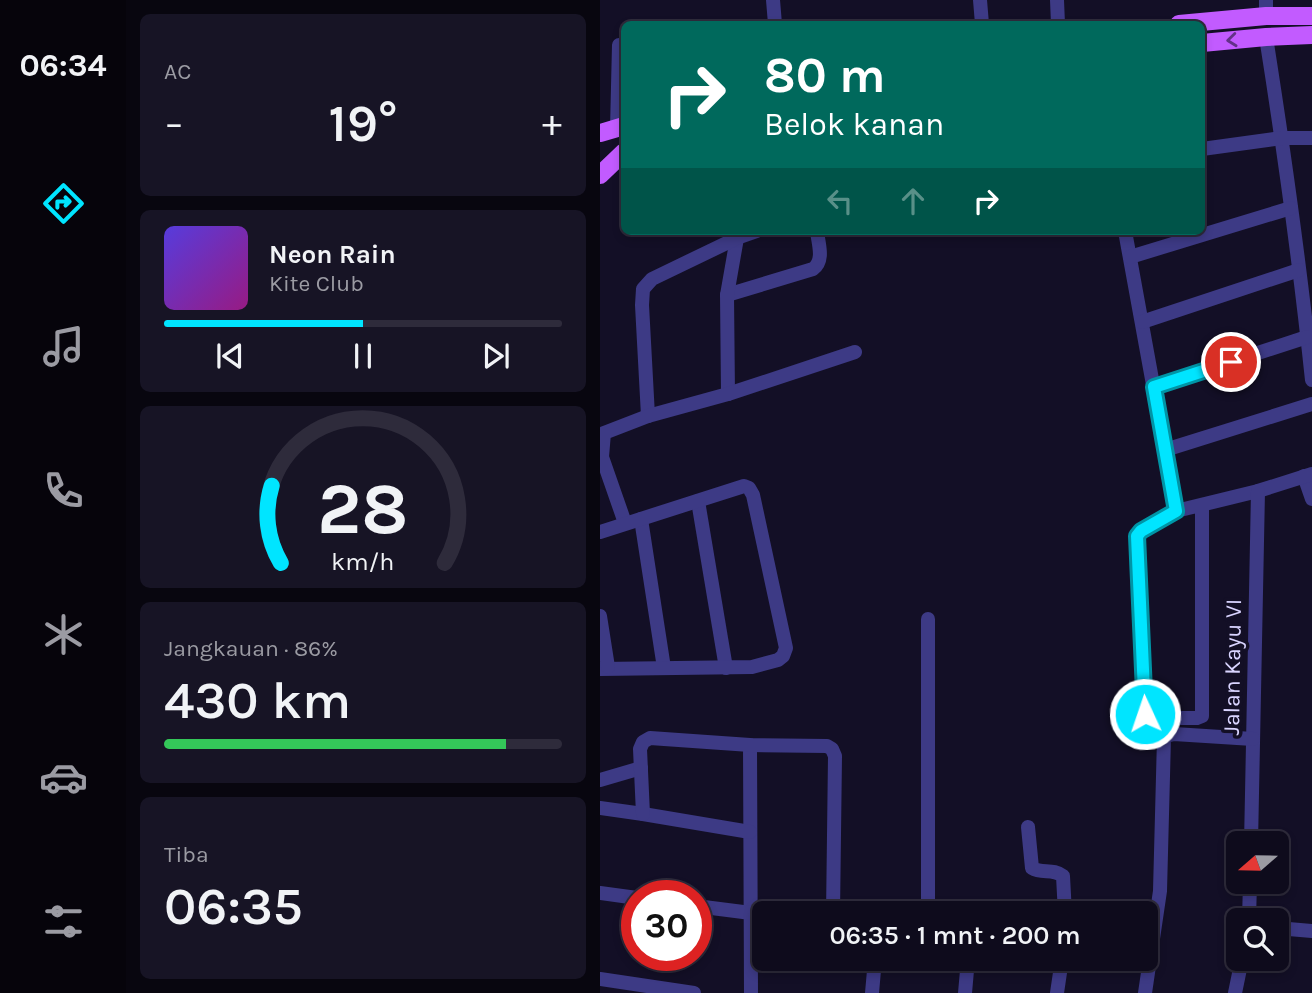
<!DOCTYPE html>
<html lang="id">
<head>
<meta charset="utf-8">
<style>
  :root { --surface:#0e0b1c; --page:#171425; --text:#f1f3f6; --muted:#9b9ba3; --line:#2e2b3b; --accent:#00e5ff }
  body { margin:0; font-family:Karla,sans-serif; background:var(--page); color:var(--text); height:100vh; display:flex; flex-direction:column; font-size:26px; white-space:nowrap }
  * { box-sizing:border-box; margin:0 }
  p { font-size:23px; color:var(--muted) }
  .icon { flex:none; width:38px; height:38px; fill:none; stroke:currentColor; stroke-width:2; stroke-linecap:round; stroke-linejoin:round }
  .map { position:relative; flex:1; overflow:hidden }
  .details { display:flex; flex-direction:column; gap:14px; padding:14px; background:#08060f; width:474px }
  .details>* { flex:none }
  .hud { position:absolute; left:21px; top:21px; width:584px; height:214px; border-radius:10px; box-shadow:0 4px 10px #0003,0 0 0 2px var(--line); background:#00695c; color:#fff; overflow:hidden }
  .needle { width:46px; rotate:250deg }
  .buttons { position:absolute; left:626px; top:831px; display:grid; gap:14px }
  .buttons a { display:grid; place-items:center; width:63px; height:63px; border-radius:10px; background:var(--surface); box-shadow:0 4px 10px #0003,0 0 0 2px var(--line); font-size:35px }
  .speed { position:absolute; left:21px; top:880px; display:flex; gap:14px; font-size:35px; font-weight:700; text-align:center }
  .speed>* { display:grid; place-content:center; width:91px; height:91px; border-radius:50%; background:var(--surface); box-shadow:0 4px 10px #0003,0 0 0 2px var(--line); line-height:1 }
  .speed .limit { border:10px solid #d22; background:#fff; color:#111 }
  .pin { position:absolute; display:grid; place-items:center; width:60px; height:60px; color:#fff; margin:-30px; border:4px solid #fff; border-radius:50%; box-shadow:0 2px 7px #0007 }
  .me { position:absolute; width:77px; margin:-38px; rotate:357deg; stroke-linejoin:round; filter:drop-shadow(0 0 5px #0008) }
  .turn { display:flex; align-items:center; gap:24px; height:147px; padding:0 28px; font-size:32px }
  .turn .icon { width:91px; height:91px; stroke-width:2.5 }
  .turn b { display:block; font-size:49px; line-height:60px }
  .lanes { display:flex; align-items:center; height:66px; padding:0 28px; background:#0003; justify-content:center; gap:35px; direction:ltr }
  .lanes .off { opacity:.35 }
  .big { font-size:52px; font-weight:600; line-height:1.1 }
  .details .widget { flex:1; display:flex; flex-direction:column; justify-content:center; gap:10px; min-width:0; padding:0 24px; border-radius:10px; background:var(--page) }
  .details .dial { align-items:center; gap:0 }
  .dial svg { height:182px; overflow:visible; fill:none; stroke:var(--line); stroke-width:7; stroke-linecap:round; text-anchor:middle }
  .dial text { fill:var(--text); stroke:none }
  .song { display:flex; align-items:center; gap:21px }
  .cover { width:84px; height:84px; border-radius:10px; background:linear-gradient(135deg,hsl(250 70% 55%),hsl(310 70% 35%)) }
  .played { height:7px; border-radius:4px; background:linear-gradient(90deg,var(--accent) 50%,var(--line) 50%) }
  .keys { display:flex; justify-content:space-around; direction:ltr }
  .heat { display:flex; justify-content:space-between; align-items:center; font-size:38px; direction:ltr }
  .charge { height:10px; border-radius:5px; background:linear-gradient(90deg,#34c759 86%,var(--line) 0) }
  .trip { position:absolute; left:152px; top:901px; width:406px; height:70px; border-radius:10px; background:var(--surface); box-shadow:0 4px 10px #0003,0 0 0 2px var(--line); font-weight:600; line-height:70px; text-align:center }
  main { display:flex; flex:1; min-height:0 }
  .dock { display:flex; flex-direction:column; width:126px; justify-content:space-around; align-items:center; background:#06040b; color:var(--muted) }
  .dock .icon { width:49px; height:49px }
  .dock .selected { color:var(--accent) }
  .dock b { font-size:32px; color:var(--text) }
  .map>svg:first-child { display:block }
</style>
</head>
<body>
<main>
<nav class="dock">
<b>06:34</b>
<svg class="icon selected" aria-label="directions" viewBox="0 0 24 24"><path d="M12 3l9 9-9 9-9-9zM9 14v-3h6M13 9l2 2-2 2"/></svg>
<svg class="icon" aria-label="music" viewBox="0 0 24 24"><path d="M9 18V5l10-2v13"/><circle cx="6" cy="18" r="3"/><circle cx="16" cy="16" r="3"/></svg>
<svg class="icon" aria-label="phone" viewBox="0 0 24 24"><path d="M5 4h4l2 5-3 2q2 4 5 5l2-3 5 2v4C11 20 4 13 5 4z"/></svg>
<svg class="icon" aria-label="climate" viewBox="0 0 24 24"><path d="M12 3v18M4 7l16 10M4 17L20 7"/></svg>
<svg class="icon" aria-label="car" viewBox="0 0 24 24"><path d="M5 17H2v-5l4-1 3-4h7l3 4 3 1v5h-3M9 17h6M6 11h13"/><circle cx="7" cy="17" r="2"/><circle cx="17" cy="17" r="2"/></svg>
<svg class="icon" aria-label="filters" viewBox="0 0 24 24"><path d="M4 7h16M4 17h16"/><circle cx="9" cy="7" r="2"/><circle cx="15" cy="17" r="2"/></svg>
</nav>
<section class="details">
<div class="widget"><p>AC</p>
<div class="heat"><a>−</a><b class="big">19°</b><a>+</a></div>
</div>
<div class="widget">
<div class="song"><i class="cover"></i><div><b>Neon Rain</b><p>Kite Club</p></div></div>
<div class="played"></div>
<div class="keys"><svg class="icon" aria-label="previous" viewBox="0 0 24 24"><path d="M18 5L8 12l10 7zM5 5v14"/></svg><svg class="icon" aria-label="pause" viewBox="0 0 24 24"><path d="M8 5v14M16 5v14"/></svg><svg class="icon" aria-label="next" viewBox="0 0 24 24"><path d="M6 5l10 7-10 7zM19 5v14"/></svg></div>
</div>
<div class="widget dial"><svg viewBox="0 0 100 80">
<path d="M14 69A42 42 0 1 1 86 69"/>
<path d="M14 69A42 42 0 0 1 10 35" stroke="#00e5ff"/>
<text x="50" y="56" font-size="32" font-weight="700">28</text>
<text x="50" y="72" font-size="11">km/h</text>
</svg></div>
<div class="widget"><p>Jangkauan · 86%</p><b class="big">430 km</b><div class="charge"></div></div>
<div class="widget"><p>Tiba</p><b class="big">06:35</b></div>
</section>
<div class="map">
<svg width="712" height="993" viewBox="0 0 712 993">
  <rect width="100%" height="100%" fill="#130f26"/>
  <g fill="none" stroke-linecap="round" stroke-linejoin="round">
    <g stroke="#3d3a85" stroke-width="14">
      <path d="M173,0L175,24"/>
      <path d="M380,0L382,24"/>
      <path d="M457,0L458,24"/>
      <path d="M666,0V16"/>
      <path d="M666,37C684,151 700,265 712,380"/>
      <path d="M17,129L19,45"/>
      <path d="M602,149L682,138H712"/>
      <path d="M525,231L576,511"/>
      <path d="M530,257L691,208"/>
      <path d="M127,295L213,269C225,260 218,243 217,231"/>
      <path d="M542,322L699,270"/>
      <path d="M554,387L707,337"/>
      <path d="M128,394L127,295L137,238L134,232"/>
      <path d="M48,416L42,305L43,289L52,279L137,238L157,231"/>
      <path d="M565,450L712,404"/>
      <path d="M704,476L712,499"/>
      <path d="M98,501L126,668"/>
      <path d="M602,505V716L597,718H547L545,714L538,533L576,511L658,491L712,474"/>
      <path d="M41,519L64,668"/>
      <path d="M25,523L2,457L4,433L48,416L128,394L255,352"/>
      <path d="M0,532L144,486L149,488L153,495L186,648L183,656L178,660L152,667L0,669"/>
      <path d="M0,616L8,667"/>
      <path d="M150,745L151,993"/>
      <path d="M0,780L41,768"/>
      <path d="M0,808L43,814L150,832"/>
      <path d="M43,814L40,749L43,742L50,738L150,745L227,746L232,749L235,756L233,914"/>
      <path d="M428,827L432,868C442,874 453,868 463,876L465,914"/>
      <path d="M651,844L658,491"/>
      <path d="M0,893L37,898"/>
      <path d="M96,906L151,913"/>
      <path d="M328,914V619"/>
      <path d="M649,920L650,882"/>
      <path d="M677,928L712,931"/>
      <path d="M0,979L94,993"/>
      <path d="M272,993L275,959"/>
      <path d="M365,993L368,959"/>
      <path d="M457,993L462,959"/>
      <path d="M545,993L560,891L564,738L566,736L574,734L653,739"/>
      <path d="M635,993L642,959"/>
    </g>
    <g stroke="#c25bff" stroke-width="18">
      <path d="M579,24L666,16H712"/>
      <path d="M602,43L666,37L712,35"/>
      <path d="M0,133L24,126"/>
      <path d="M0,175L24,152"/>
    </g>
  </g>
  <defs><path id="oneway-chevron" d="M-2-3.5L2.5 0L-2 3.5" fill="none" stroke-width="1.6" stroke-linecap="round" stroke-linejoin="round" transform="scale(1.75)"/></defs>
  <use stroke="#623188" href="#oneway-chevron" transform="translate(632 40) rotate(174)"/>
  <g fill="none" stroke-linecap="round" stroke-linejoin="round">
    <defs>
      <path id="route" d="M545,714L537,536L541,531L576,511L554,387L631,362"/>
    </defs>
    <use href="#route" stroke="#0095a6" stroke-width="18"/>
    <use href="#route" stroke="#00e5ff" stroke-width="12"/>
  </g>
  <g text-anchor="middle" stroke-width="7" stroke-linejoin="round" paint-order="stroke">
    <g font-size="23" fill="#d9d4ff" stroke="#130f26">
      <text transform="translate(632 667) rotate(-89)" y="8">Jalan Kayu VI</text>
    </g>
  </g>
</svg>
<div class="buttons">
<a><svg class="needle" viewBox="-14 -14 28 28"><path d="M0-13l5 13h-10z" fill="#e53935"/><path d="M0 13l5-13h-10z" fill="#9b9ba3"/></svg></a>
<a><svg class="icon" aria-label="search" viewBox="0 0 24 24"><circle cx="10" cy="10" r="6"/><path d="M15 15l6 6"/></svg></a>
</div>
<div class="speed"><div class="limit">30</div></div>
<div class="pin" style="left:631px;top:362px;background:#d93025"><svg class="icon" aria-label="arrive" viewBox="0 0 24 24"><path d="M6 21V4h12l-3 4 3 4H6"/></svg></div>
<svg class="me" style="left:545px;top:714px" viewBox="-20 -20 40 40"><circle r="17" fill="#00e5ff" stroke="#fff" stroke-width="3"/><path d="M0-11L8 9 0 5-8 9z" fill="#fff"/></svg>
<div class="trip">06:35 · 1 mnt · 200 m</div>
<div class="hud">
<div class="turn"><svg class="icon" aria-label="right" viewBox="0 0 24 24"><path d="M7 20v-9h11M14 6l5 5-5 5"/></svg><div><b>80 m</b>Belok kanan</div></div>
<div class="lanes"><svg class="icon off" aria-label="left" viewBox="0 0 24 24"><path d="M17 20v-9H6M10 6l-5 5 5 5"/></svg><svg class="icon off" aria-label="ahead" viewBox="0 0 24 24"><path d="M12 20V5M6 11l6-6 6 6"/></svg><svg class="icon" aria-label="right" viewBox="0 0 24 24"><path d="M7 20v-9h11M14 6l5 5-5 5"/></svg></div>
</div>
</div>
</main>
</body>
</html>
